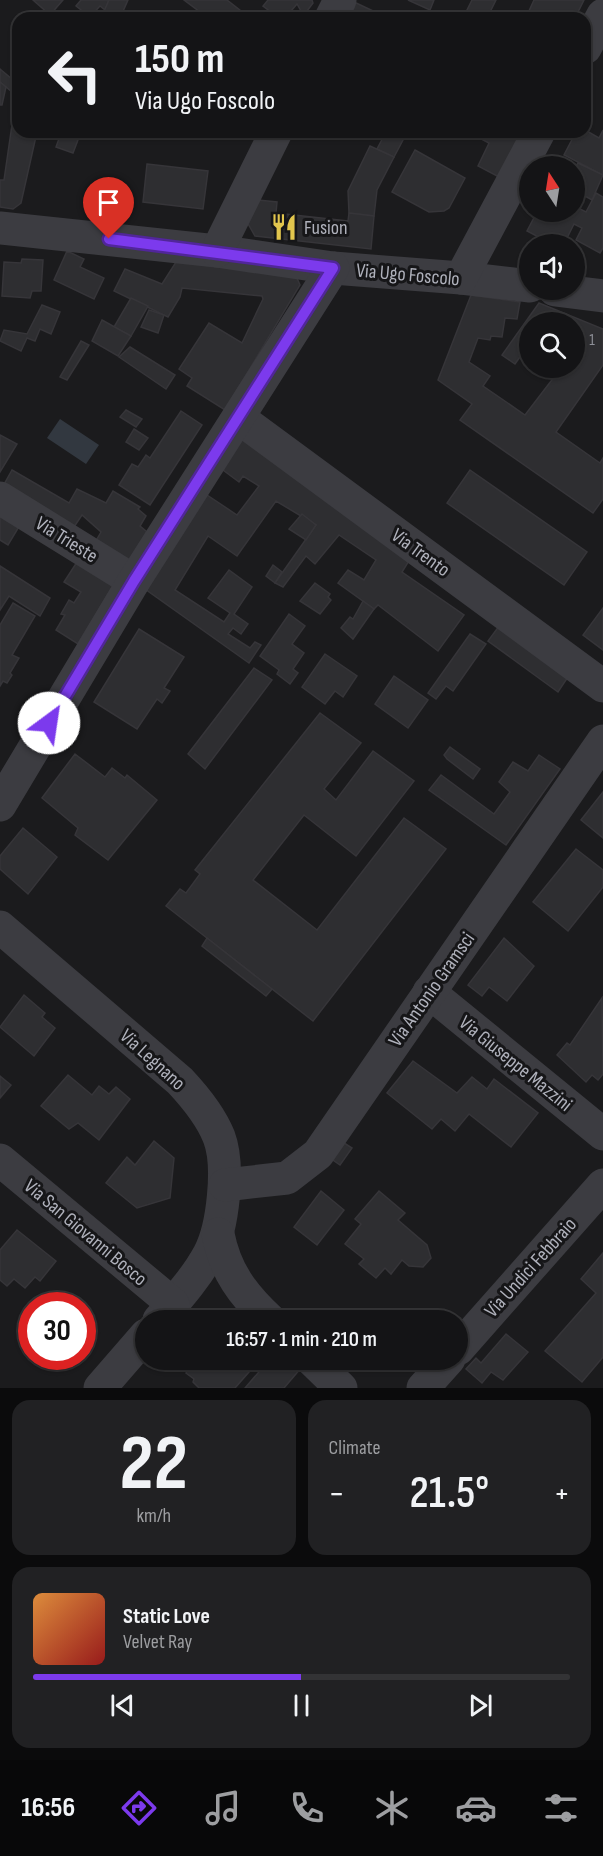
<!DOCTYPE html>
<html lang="en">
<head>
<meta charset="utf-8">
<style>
  :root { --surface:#141416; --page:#212123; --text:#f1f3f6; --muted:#9d9ea1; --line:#333335; --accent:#7c3aed }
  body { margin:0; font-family:"Sofia Sans Condensed",sans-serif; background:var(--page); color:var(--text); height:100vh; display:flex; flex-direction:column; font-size:22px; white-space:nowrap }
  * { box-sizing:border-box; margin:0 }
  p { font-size:20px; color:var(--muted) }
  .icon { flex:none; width:33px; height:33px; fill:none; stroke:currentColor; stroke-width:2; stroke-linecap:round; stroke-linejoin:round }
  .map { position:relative; height:1388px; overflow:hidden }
  .side { display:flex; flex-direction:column; gap:12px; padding:12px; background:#0b0b0c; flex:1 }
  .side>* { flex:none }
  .hud { position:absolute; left:12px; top:12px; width:579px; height:126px; border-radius:18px; box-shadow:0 2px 4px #0004,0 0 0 2px var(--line); background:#141416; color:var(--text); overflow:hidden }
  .needle { width:39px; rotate:348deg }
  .controls { position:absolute; left:519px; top:156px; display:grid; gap:12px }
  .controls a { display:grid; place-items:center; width:66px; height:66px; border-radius:50%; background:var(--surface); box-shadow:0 2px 4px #0004,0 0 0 2px var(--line); font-size:30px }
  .speed { position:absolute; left:18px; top:1292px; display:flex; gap:12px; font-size:30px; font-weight:700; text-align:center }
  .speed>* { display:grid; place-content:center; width:78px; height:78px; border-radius:50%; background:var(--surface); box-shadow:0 2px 4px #0004,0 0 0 2px var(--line); line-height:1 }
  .speed .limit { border:9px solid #d22; background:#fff; color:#111 }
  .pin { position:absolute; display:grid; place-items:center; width:51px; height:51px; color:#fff; margin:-62px -26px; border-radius:50% 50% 50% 0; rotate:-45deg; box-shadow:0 0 6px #0007 }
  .pin .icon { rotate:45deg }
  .me { position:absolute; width:66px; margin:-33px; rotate:31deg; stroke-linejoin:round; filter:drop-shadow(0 0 4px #0008) }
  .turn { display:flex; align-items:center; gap:21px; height:126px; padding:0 24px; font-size:27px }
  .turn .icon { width:78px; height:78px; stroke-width:2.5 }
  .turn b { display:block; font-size:42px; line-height:51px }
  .big { font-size:45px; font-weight:600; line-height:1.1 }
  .side .tile { flex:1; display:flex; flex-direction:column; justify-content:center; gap:9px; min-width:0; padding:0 21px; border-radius:18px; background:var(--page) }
  .side .dial { align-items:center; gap:0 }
  .dial b { font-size:78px; line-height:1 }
  .song { display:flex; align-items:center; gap:18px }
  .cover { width:72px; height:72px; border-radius:9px; background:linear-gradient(135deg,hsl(30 70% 55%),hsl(0 70% 35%)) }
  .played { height:6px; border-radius:3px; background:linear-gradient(90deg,var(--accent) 50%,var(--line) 50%) }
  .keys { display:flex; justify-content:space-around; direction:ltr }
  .heat { display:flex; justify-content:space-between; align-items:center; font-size:33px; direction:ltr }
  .side .tiles { flex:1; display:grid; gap:12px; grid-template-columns:1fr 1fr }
  .tile:last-child { grid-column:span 2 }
  .trip { position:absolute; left:135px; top:1310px; width:333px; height:60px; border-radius:30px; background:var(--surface); box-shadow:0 2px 4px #0004,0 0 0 2px var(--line); font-weight:600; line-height:60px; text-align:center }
  .tabs { display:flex; height:96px; justify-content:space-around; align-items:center; background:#080809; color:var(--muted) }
  .tabs .icon { width:42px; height:42px }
  .tabs .active { color:var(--accent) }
  .tabs b { font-size:27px; color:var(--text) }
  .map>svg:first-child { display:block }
</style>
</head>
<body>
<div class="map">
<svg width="603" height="1388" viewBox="0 0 603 1388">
  <rect width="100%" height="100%" fill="#1b1b1d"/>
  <path fill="#323840" d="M60,419L99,445L86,464L47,438Z"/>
  <g fill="#2e2e31" stroke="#363539" stroke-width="1.5">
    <path d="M33,0H63L50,15Z"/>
    <path d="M81,0H109L105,10L100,6L90,17L76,6Z"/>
    <path d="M109,0H128L120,18H101Z"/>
    <path d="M184,0H227L250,18H208Z"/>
    <path d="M268,0H312L313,3L307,11H301L297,4L285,18H279L263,6Z"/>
    <path d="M408,0H434L430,10Z"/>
    <path d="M472,0H496L487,18H463Z"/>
    <path d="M534,0H584L575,18H543L529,11Z"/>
    <path d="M354,2L388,18H346Z"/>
    <path d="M0,69L18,84V97L0,82Z"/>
    <path d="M0,82L6,87L2,105H0Z"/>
    <path d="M16,97L18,132H37L21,203L13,209L0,207V180H4Z"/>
    <path d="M585,130L599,138L603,130V175L564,155L576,132Z"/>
    <path d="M386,132H402L400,136L404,138L394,157L377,149Z"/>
    <path d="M468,132H523L499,177L478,166L489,143Z"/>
    <path d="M61,133L78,140L73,153L56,147Z"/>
    <path d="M370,146L394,157L377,190L374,216L349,213L348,191Z"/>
    <path d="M415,150L465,178L449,208L444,211L429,212L392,192Z"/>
    <path d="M578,163L603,175L592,200L574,190V170Z"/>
    <path d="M147,164L208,171L203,209L143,202Z"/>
    <path d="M596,193L603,197V248L600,253L576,240L582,228L574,224L564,244L549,237L546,241L527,231L537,212H574V206L586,212Z"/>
    <path d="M258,200L277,202L276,213L348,221L349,213L374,216L371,249L255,236L247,222Z"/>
    <path d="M67,251L84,259L80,267L104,278L94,299L54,280Z"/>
    <path d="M22,259L43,260L41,291H32L30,298L2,296L4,262L21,263Z"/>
    <path d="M176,262L296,276L300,285L225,410L187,386L192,378L179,369L209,323L242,343L263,299L262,296L182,288L180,297L168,317L114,291L125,269L162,284Z"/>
    <path d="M471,295L520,302L517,319L505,318L502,337L491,336L490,340L478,338L469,362L490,376L483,386L525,415L561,368H574V350L577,346L574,345V322H530V343L515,364L502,355L539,303L603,329V365L556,432L600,463L603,458V499L593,513L460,420L472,404L438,380Z"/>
    <path d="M131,298L148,306L131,336L114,327Z"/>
    <path d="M42,305L60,312L51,334L40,329L35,341L27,338L21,351L0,341L4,330L27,334Z"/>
    <path d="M149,310L164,315L158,333L141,327Z"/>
    <path d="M102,320L131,336L118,356L92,341Z"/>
    <path d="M81,341L89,345L67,380L60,377Z"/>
    <path d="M130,347L175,375L166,389L119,357Z"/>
    <path d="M126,410L142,419L136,427L120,417Z"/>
    <path d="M181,411L202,425L150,505L119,485L132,464L138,467L146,455L150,458Z"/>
    <path d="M134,429L148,438L139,450L126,442Z"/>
    <path d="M0,435L17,444L0,472Z"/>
    <path d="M247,439L412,556L402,572L464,615L438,651L378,605L374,609L338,583L348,570L364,580L376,560L339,535L315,564L306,556L283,587L275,583L316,525L276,501L237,556L208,536L175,590L224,622L230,613L208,598L229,570L252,587L234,614L248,624L241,634L233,628L228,634L250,648L255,642L261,645L249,663L145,589L204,493L237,515L259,486L243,476L239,482L219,467L235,441Z"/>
    <path d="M12,470L69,503L77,489L106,503L113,491L140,507L138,509L146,516L140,526L147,532L125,567L93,546L101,532L82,515L72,530L2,488Z"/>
    <path d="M470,470L587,552L564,585L447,503Z"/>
    <path d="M0,512L20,525L8,545L0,540Z"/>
    <path d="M302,514L316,525L306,540L289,529Z"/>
    <path d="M77,562L114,584L78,644L56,630L65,615L61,614L69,600L74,603L81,592L64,582Z"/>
    <path d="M273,565L282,572L275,583L266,576Z"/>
    <path d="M0,566L50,598L40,616L9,596L0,610Z"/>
    <path d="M315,583L330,594L328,597L331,600L320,614L300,601Z"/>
    <path d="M363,601L374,609L353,639L341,628L350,617L353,619Z"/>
    <path d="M13,603L35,616L12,655L19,658L10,673L12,675L7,683L3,681L0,686V625Z"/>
    <path d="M603,608V650L583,635Z"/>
    <path d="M289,614L305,626L292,644L304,653L293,669L298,673L290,684L277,674L279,670L260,656Z"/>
    <path d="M502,622L572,671L558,692L488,641Z"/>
    <path d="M139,629L184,657L164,688L170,691L162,703L157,699L137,729L94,702Z"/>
    <path d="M470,634L486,644L453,691L446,686L436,699L428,693Z"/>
    <path d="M325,654L357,676L343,697L335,691L325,704L302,687Z"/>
    <path d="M254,668L272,680L205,769L188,754Z"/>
    <path d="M394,676L428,700L408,728L375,704Z"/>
    <path d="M320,713L361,743L324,789L336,800L373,751L414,781L356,856L304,815L253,880L317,930L404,818L446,849L313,1021L166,906L180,889L186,893L200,874L195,870Z"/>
    <path d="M450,747L480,769L473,779L447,759L444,755Z"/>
    <path d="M75,754L105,777L112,768L125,778L127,775L157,800L108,860L75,835L78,828L42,798Z"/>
    <path d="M539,755L560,769L506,845L429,790L441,775L494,814L510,792L499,782L513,762L528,771Z"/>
    <path d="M603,792V838L581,820Z"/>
    <path d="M23,828L57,857L28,894L0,869V856Z"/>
    <path d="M576,849L603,870V887L568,931L533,902Z"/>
    <path d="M207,938L272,989L266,996L202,946Z"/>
    <path d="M504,938L534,966L507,1001L489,987L482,996L468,985Z"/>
    <path d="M24,995L45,1013L42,1017L55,1028L34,1056L0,1027Z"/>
    <path d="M602,998L603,1074L598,1080L592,1075L586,1082L557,1055L567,1043L570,1045Z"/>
    <path d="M413,1061L457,1093L472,1077L487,1089L494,1079L538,1113L511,1147L469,1114L455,1131L441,1119L432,1129L387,1093Z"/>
    <path d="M68,1075L92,1095L99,1086L109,1094L116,1087L130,1099L99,1140L78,1123L69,1129L41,1106Z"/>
    <path d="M0,1076L11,1085L0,1098Z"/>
    <path d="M154,1141L174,1158L170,1198L137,1208L106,1183L127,1157L135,1165Z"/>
    <path d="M341,1141L352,1148L340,1165L330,1158Z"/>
    <path d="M321,1191L344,1210L317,1245L294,1227Z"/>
    <path d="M379,1191L405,1213L398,1220L427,1245L431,1258L423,1267L409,1266L402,1260L391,1274L385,1268L376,1278L359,1264L364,1259L345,1244L361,1224L355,1219Z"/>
    <path d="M17,1230L56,1261L40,1281L35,1277L25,1288L14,1279L7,1286L0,1280V1250Z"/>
    <path d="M603,1253V1357L582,1382L545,1351L596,1293L581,1279Z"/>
    <path d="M506,1334L528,1352L503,1380L491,1372L482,1383L466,1369L476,1358L481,1363Z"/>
    <path d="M194,1359H234L249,1372L235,1388H199L193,1382L194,1379L186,1373Z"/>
    <path d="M270,1359H291L301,1368L284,1388H245Z"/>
  </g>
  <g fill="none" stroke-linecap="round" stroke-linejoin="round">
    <g stroke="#3c3c41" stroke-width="33">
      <path d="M331,18L340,0"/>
      <path d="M585,48L603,15"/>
      <path d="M0,228L217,251L333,268L461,278L530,286"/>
      <path d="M217,251L276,132"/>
      <path d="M461,278L539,132"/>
      <path d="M555,290L603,296"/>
      <path d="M239,418L603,686"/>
      <path d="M0,498L134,581"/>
      <path d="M0,805L134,581L333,268"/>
      <path d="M0,927L180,1081C195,1097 211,1117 219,1137C230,1166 223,1228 209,1254C196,1278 177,1299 159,1320"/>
      <path d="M429,992L603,1134"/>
      <path d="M0,1160L173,1304"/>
      <path d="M225,1185L287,1178L318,1154L603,741"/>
      <path d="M218,1234C225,1271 243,1295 270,1320"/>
      <path d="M458,1349L603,1185"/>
      <path d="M311,1359L341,1388"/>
      <path d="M100,1388L146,1335"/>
      <path d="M423,1388L449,1359"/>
    </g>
  </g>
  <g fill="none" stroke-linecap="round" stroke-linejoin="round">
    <defs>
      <path id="route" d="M49,723L134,581L333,268L109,239"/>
    </defs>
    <use href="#route" stroke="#51269a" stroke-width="15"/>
    <use href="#route" stroke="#7c3aed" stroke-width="10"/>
  </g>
  <defs>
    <symbol id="restaurant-bare" viewBox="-9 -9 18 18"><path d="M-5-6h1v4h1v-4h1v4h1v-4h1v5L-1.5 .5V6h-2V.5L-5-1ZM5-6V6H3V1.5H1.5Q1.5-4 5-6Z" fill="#e2c64d" stroke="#161618" stroke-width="2.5" paint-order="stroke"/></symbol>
  </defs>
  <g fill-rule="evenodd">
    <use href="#restaurant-bare" x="265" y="208" width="38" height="38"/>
  </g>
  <g text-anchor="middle" stroke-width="6" stroke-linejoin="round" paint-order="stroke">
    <g font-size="16" fill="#8e9098">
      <text x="592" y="345">1</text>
    </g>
    <g font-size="20" fill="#afb1bb" stroke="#161618" text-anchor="start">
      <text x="304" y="234">Fusion</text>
    </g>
    <g font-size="20" fill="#afb1bb" stroke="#161618">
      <text transform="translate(408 274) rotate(5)" y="7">Via Ugo Foscolo</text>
      <text transform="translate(67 539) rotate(32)" y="7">Via Trieste</text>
      <text transform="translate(421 552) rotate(36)" y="7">Via Trento</text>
      <text transform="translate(431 989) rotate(-55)" y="7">Via Antonio Gramsci</text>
      <text transform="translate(153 1059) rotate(42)" y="7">Via Legnano</text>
      <text transform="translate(516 1063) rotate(39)" y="7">Via Giuseppe Mazzini</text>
      <text transform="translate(86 1232) rotate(40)" y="7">Via San Giovanni Bosco</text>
      <text transform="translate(530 1267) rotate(-48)" y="7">Via Undici Febbraio</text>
    </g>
  </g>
</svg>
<div class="controls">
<a><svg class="needle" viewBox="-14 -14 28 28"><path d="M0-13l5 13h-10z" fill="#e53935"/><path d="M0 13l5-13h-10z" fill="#9d9ea1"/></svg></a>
<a><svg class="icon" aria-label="sound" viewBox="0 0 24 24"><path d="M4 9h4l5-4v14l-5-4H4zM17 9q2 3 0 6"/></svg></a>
<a><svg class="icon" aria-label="search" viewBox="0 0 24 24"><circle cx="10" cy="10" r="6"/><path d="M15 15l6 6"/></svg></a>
</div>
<div class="speed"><div class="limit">30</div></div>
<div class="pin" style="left:109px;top:239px;background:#d93025"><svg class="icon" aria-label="arrive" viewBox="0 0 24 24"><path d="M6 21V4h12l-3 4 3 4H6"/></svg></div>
<svg class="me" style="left:49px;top:723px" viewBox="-20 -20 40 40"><circle r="19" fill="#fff"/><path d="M0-13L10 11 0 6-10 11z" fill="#7c3aed"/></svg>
<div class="trip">16:57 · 1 min · 210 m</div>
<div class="hud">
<div class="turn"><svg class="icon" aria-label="left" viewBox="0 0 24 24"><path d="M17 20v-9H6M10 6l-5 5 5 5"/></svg><div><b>150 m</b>Via Ugo Foscolo</div></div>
</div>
</div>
<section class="side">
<div class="tiles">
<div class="tile dial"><b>22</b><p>km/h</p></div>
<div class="tile"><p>Climate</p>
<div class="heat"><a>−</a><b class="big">21.5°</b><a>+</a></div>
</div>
<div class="tile">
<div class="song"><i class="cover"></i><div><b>Static Love</b><p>Velvet Ray</p></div></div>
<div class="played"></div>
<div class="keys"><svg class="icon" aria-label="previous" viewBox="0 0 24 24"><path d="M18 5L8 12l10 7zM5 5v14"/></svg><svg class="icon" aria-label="pause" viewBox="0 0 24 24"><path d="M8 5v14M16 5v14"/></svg><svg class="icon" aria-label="next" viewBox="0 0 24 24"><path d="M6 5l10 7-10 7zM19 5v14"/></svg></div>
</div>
</div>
</section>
<nav class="tabs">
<b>16:56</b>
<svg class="icon active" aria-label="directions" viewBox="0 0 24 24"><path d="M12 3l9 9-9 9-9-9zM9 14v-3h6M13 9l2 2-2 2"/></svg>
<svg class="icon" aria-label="music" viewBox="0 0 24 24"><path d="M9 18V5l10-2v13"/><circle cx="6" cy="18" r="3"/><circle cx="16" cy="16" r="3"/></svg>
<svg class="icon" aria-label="phone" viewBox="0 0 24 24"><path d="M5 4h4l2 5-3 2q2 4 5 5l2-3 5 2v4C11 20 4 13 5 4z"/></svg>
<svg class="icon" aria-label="climate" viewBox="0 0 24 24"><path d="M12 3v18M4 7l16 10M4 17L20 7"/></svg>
<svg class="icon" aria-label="car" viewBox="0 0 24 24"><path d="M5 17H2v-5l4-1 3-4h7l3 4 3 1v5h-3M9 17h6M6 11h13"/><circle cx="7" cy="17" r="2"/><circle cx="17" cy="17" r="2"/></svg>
<svg class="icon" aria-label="filters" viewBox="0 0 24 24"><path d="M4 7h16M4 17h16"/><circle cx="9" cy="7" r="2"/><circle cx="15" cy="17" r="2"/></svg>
</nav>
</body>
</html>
